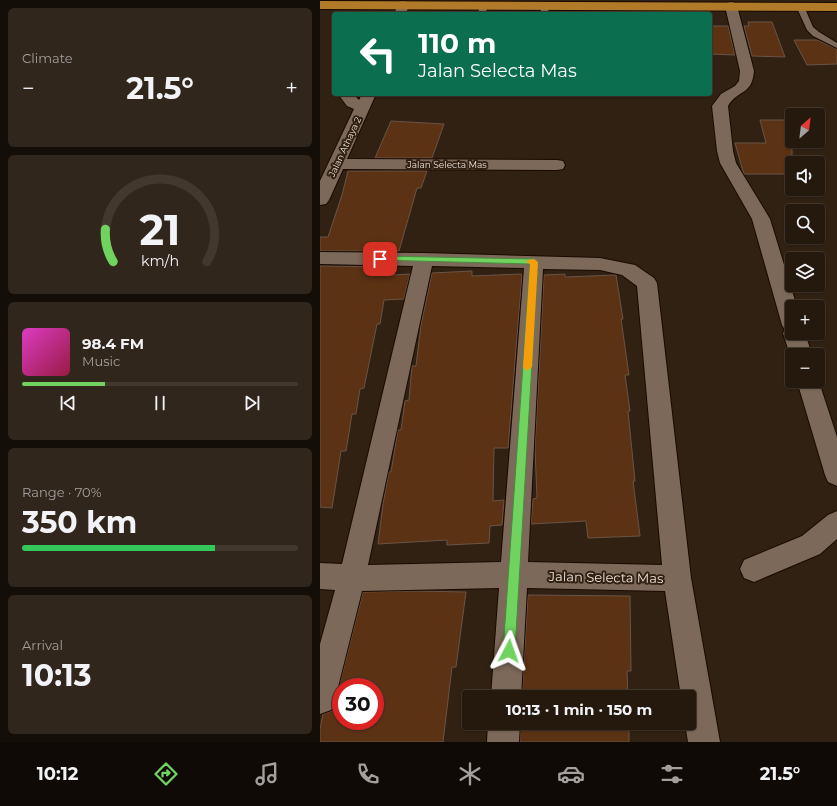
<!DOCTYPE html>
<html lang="en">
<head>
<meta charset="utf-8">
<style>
  :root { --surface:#25190e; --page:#31261c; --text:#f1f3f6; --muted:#a3a09e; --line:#42382e; --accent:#70d35f }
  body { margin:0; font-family:Montserrat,sans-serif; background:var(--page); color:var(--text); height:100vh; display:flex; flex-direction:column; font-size:15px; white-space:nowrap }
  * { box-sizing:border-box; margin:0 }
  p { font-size:13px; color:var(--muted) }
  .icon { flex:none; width:22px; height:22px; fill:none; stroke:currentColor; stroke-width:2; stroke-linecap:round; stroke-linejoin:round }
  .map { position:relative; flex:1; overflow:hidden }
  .side { display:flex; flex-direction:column; gap:8px; padding:8px; background:#140e08; width:320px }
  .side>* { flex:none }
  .hud { position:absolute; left:12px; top:12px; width:380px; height:84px; border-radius:4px; box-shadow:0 1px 3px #0004,0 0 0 1px var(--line); background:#0b6e4f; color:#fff; overflow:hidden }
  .needle { width:26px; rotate:28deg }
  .controls { position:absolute; left:465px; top:108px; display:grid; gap:8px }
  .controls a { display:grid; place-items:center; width:40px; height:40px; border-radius:4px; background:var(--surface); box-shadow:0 1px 3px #0004,0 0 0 1px var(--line); font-size:20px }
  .speed { position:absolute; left:12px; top:678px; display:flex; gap:8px; font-size:20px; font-weight:700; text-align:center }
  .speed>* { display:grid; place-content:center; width:52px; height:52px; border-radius:50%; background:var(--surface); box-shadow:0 1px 3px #0004,0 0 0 1px var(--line); line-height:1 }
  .speed .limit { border:6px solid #d22; background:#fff; color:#111 }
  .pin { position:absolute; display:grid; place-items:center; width:34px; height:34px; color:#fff; margin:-17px; border-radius:8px; box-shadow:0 2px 6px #0006 }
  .me { position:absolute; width:44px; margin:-22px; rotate:4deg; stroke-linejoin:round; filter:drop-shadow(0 0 3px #0008) }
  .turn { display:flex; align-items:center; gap:14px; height:84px; padding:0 20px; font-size:18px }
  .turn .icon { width:52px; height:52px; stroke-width:2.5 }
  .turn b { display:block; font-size:28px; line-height:34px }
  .big { font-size:30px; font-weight:700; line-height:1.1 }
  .side .tile { flex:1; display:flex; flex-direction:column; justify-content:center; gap:6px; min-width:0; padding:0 14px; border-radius:6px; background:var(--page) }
  .side .dial { align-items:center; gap:0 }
  .dial svg { height:104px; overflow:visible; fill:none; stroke:var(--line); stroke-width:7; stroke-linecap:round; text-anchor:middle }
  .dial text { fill:var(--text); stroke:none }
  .song { display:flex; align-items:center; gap:12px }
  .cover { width:48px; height:48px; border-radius:6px; background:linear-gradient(135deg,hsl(310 70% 55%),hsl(340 70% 35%)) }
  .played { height:4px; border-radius:2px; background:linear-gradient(90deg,var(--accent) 30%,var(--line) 30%) }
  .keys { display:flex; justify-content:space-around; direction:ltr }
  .heat { display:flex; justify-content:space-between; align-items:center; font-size:22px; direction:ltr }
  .charge { height:6px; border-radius:3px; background:linear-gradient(90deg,#34c759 70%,var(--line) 0) }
  .trip { position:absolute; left:142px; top:690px; width:234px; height:40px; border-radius:4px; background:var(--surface); box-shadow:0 1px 3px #0004,0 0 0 1px var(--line); font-weight:700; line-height:40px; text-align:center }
  .tabs { display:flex; height:64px; justify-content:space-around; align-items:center; background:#0f0a06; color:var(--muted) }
  .tabs .icon { width:28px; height:28px }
  .tabs .active { color:var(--accent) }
  .tabs b { font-size:18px; color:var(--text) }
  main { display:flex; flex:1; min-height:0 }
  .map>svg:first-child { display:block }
</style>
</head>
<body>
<main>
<section class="side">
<div class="tile"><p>Climate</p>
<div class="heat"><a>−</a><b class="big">21.5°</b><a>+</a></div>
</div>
<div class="tile dial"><svg viewBox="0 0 100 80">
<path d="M14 69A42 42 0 1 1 86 69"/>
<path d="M14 69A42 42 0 0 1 8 44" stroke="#70d35f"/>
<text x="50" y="56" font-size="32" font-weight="700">21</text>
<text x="50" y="72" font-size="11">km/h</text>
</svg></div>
<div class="tile">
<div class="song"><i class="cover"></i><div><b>98.4 FM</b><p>Music</p></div></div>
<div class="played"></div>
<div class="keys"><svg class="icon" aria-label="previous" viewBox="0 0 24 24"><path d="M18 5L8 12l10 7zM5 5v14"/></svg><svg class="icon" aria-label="pause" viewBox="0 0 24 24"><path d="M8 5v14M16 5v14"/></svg><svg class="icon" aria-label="next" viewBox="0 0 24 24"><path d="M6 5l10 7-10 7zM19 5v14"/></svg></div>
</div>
<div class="tile"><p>Range · 70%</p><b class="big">350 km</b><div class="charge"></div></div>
<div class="tile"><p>Arrival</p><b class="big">10:13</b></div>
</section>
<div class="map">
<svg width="517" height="742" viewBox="0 0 517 742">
  <rect width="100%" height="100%" fill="#312113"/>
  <g fill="#5c3214" stroke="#695447" fill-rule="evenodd">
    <path d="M428,22H452L465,57L432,56L424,26H429Z"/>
    <path d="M390,26H408L415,55L390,54Z"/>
    <path d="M474,40H497L517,49V64L487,65Z"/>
    <path d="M440,120H472V174H424L423,171L415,143H446Z"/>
    <path d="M71,121L124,124L112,158H55Z"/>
    <path d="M28,171H107L101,188H97L79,251H0V237H8L22,195Z"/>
    <path d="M0,266L74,267L72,275L90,274L84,299L64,300L60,324H57L44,388L40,389L36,414H32L26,451H21L12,508L0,507Z"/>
    <path d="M152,271V276L201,274L202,276L188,448H174L173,501L184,500L182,525L170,526L169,543L127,545V540L58,544L63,504L69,472H71L78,430H81L85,401L89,400L92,366H96L101,325L112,273Z"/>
    <path d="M245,274V277L296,275L303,319H301L309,375H305L310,411H308L315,481H313L320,536L268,538L266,521L211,524L213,499L217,498L215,448L224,275Z"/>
    <path d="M94,591L146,592L136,667H132L123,742H0V729L3,714L12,711L16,699L43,592ZM21,687H55V721H21Z"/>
    <path d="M208,595L310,596L311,671H307L308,697H202Z"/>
    <path d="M201,723H309V742H200Z"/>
  </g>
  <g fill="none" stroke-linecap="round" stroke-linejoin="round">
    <defs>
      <g id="service">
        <path d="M160,4H163L167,6L166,14H158Z"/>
        <path d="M222,4H225L229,6L228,14H220Z"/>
        <path d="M477,4H483L493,27L499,32L517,43V48L493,36L487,30L476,6Z"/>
      </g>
      <g id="minor">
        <path d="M83,1L87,2L89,5L86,14H74L79,2Z"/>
        <path d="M411,2L415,3L417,6L434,71C432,96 418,89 408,106L413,151L416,163L450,219L477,307H472V333H485L492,355H472V358L470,355L463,333L465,330L462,325L432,219L400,163L397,151L392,106L401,94L415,86L419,81L420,71L405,6L407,3Z"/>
        <path d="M18,94H33L39,100L42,94H56L27,159L237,160L243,161L245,165L243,169L237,170L23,169L9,200L6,204L0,205V181L34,109L27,106Z"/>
        <path d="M0,252L104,253L280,258L315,265L334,278L337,283L371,578L400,742H368L365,723H369V697H361L345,591L207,588L201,697H171L179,588L42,591L15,699L11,710L0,714V644L15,590L0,589V563L22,564L93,266L0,264ZM112,266L204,268L181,562L48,565ZM223,269L280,270L302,275L317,286L342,565L208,562Z"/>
        <path d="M498,379L517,437V486L508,482L505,475L477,381H498Z"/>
        <path d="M517,511V539L500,554L434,582L424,578L420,569L424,560L482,536L508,515Z"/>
        <path d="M168,723H200L199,742H167Z"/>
      </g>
      <path id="trunk" d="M0,1L517,3V11L0,9Z"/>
    </defs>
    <use href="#service" stroke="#190a01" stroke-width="2"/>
    <use href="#minor" stroke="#190a01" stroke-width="2"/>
    <use href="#trunk" stroke="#190a01" stroke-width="2"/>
    <use href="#service" fill="#7d6959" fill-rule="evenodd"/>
    <use href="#minor" fill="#7d6959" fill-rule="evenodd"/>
    <use href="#trunk" fill="#b07a28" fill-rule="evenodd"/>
  </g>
  <path fill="#70d35f" stroke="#49893e" d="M60,256L214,259L218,262L195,651L193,656L189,657L184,656L183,651L210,264L57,260V257Z"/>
  <path fill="#f59e0b" d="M214,259L218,262L212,367L207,371L203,367L210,264L206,262L208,260Z"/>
  <g text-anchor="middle" stroke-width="4" stroke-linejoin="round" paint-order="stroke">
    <g font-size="9" fill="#ebdfd7" stroke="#312113">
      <text transform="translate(25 147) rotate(-65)" y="3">Jalan Athaya 2</text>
      <text x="127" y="168">Jalan Selecta Mas</text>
    </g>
    <g font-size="13" fill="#ebdfd7" stroke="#312113">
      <text transform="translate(286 577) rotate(1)" y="5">Jalan Selecta Mas</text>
    </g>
  </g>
</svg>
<div class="controls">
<a><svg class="needle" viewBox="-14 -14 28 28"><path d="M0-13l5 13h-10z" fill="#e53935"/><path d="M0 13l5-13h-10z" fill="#a3a09e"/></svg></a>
<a><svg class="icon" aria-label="sound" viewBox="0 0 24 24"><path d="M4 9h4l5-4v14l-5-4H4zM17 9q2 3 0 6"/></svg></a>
<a><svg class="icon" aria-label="search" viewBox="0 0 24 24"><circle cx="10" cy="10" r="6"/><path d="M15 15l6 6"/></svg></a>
<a><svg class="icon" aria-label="layers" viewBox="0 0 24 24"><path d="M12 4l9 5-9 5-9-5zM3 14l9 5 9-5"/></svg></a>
<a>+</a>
<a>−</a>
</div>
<div class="speed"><div class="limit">30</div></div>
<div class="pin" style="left:60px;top:259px;background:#d93025"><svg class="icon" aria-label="arrive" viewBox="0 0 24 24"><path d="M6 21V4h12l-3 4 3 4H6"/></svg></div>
<svg class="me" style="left:189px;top:651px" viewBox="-20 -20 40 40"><path d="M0-17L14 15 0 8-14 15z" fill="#70d35f" stroke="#fff" stroke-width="4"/></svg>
<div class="trip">10:13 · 1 min · 150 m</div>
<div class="hud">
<div class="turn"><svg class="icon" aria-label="left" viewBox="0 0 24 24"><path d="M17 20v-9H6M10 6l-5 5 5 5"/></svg><div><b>110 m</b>Jalan Selecta Mas</div></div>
</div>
</div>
</main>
<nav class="tabs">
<b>10:12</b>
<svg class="icon active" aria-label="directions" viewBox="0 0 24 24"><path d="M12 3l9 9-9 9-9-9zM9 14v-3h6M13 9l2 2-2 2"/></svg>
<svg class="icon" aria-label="music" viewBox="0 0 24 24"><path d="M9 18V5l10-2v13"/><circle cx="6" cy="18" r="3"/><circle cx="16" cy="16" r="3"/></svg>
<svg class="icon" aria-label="phone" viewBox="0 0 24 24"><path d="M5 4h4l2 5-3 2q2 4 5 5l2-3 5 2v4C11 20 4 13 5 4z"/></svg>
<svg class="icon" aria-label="climate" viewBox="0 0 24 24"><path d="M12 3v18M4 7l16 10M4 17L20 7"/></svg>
<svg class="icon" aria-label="car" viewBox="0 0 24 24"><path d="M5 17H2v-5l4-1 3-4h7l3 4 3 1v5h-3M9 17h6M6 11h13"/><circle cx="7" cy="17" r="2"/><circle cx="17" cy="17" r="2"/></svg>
<svg class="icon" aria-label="filters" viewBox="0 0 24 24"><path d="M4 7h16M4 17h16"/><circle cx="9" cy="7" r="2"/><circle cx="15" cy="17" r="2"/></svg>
<b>21.5°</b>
</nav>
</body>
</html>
